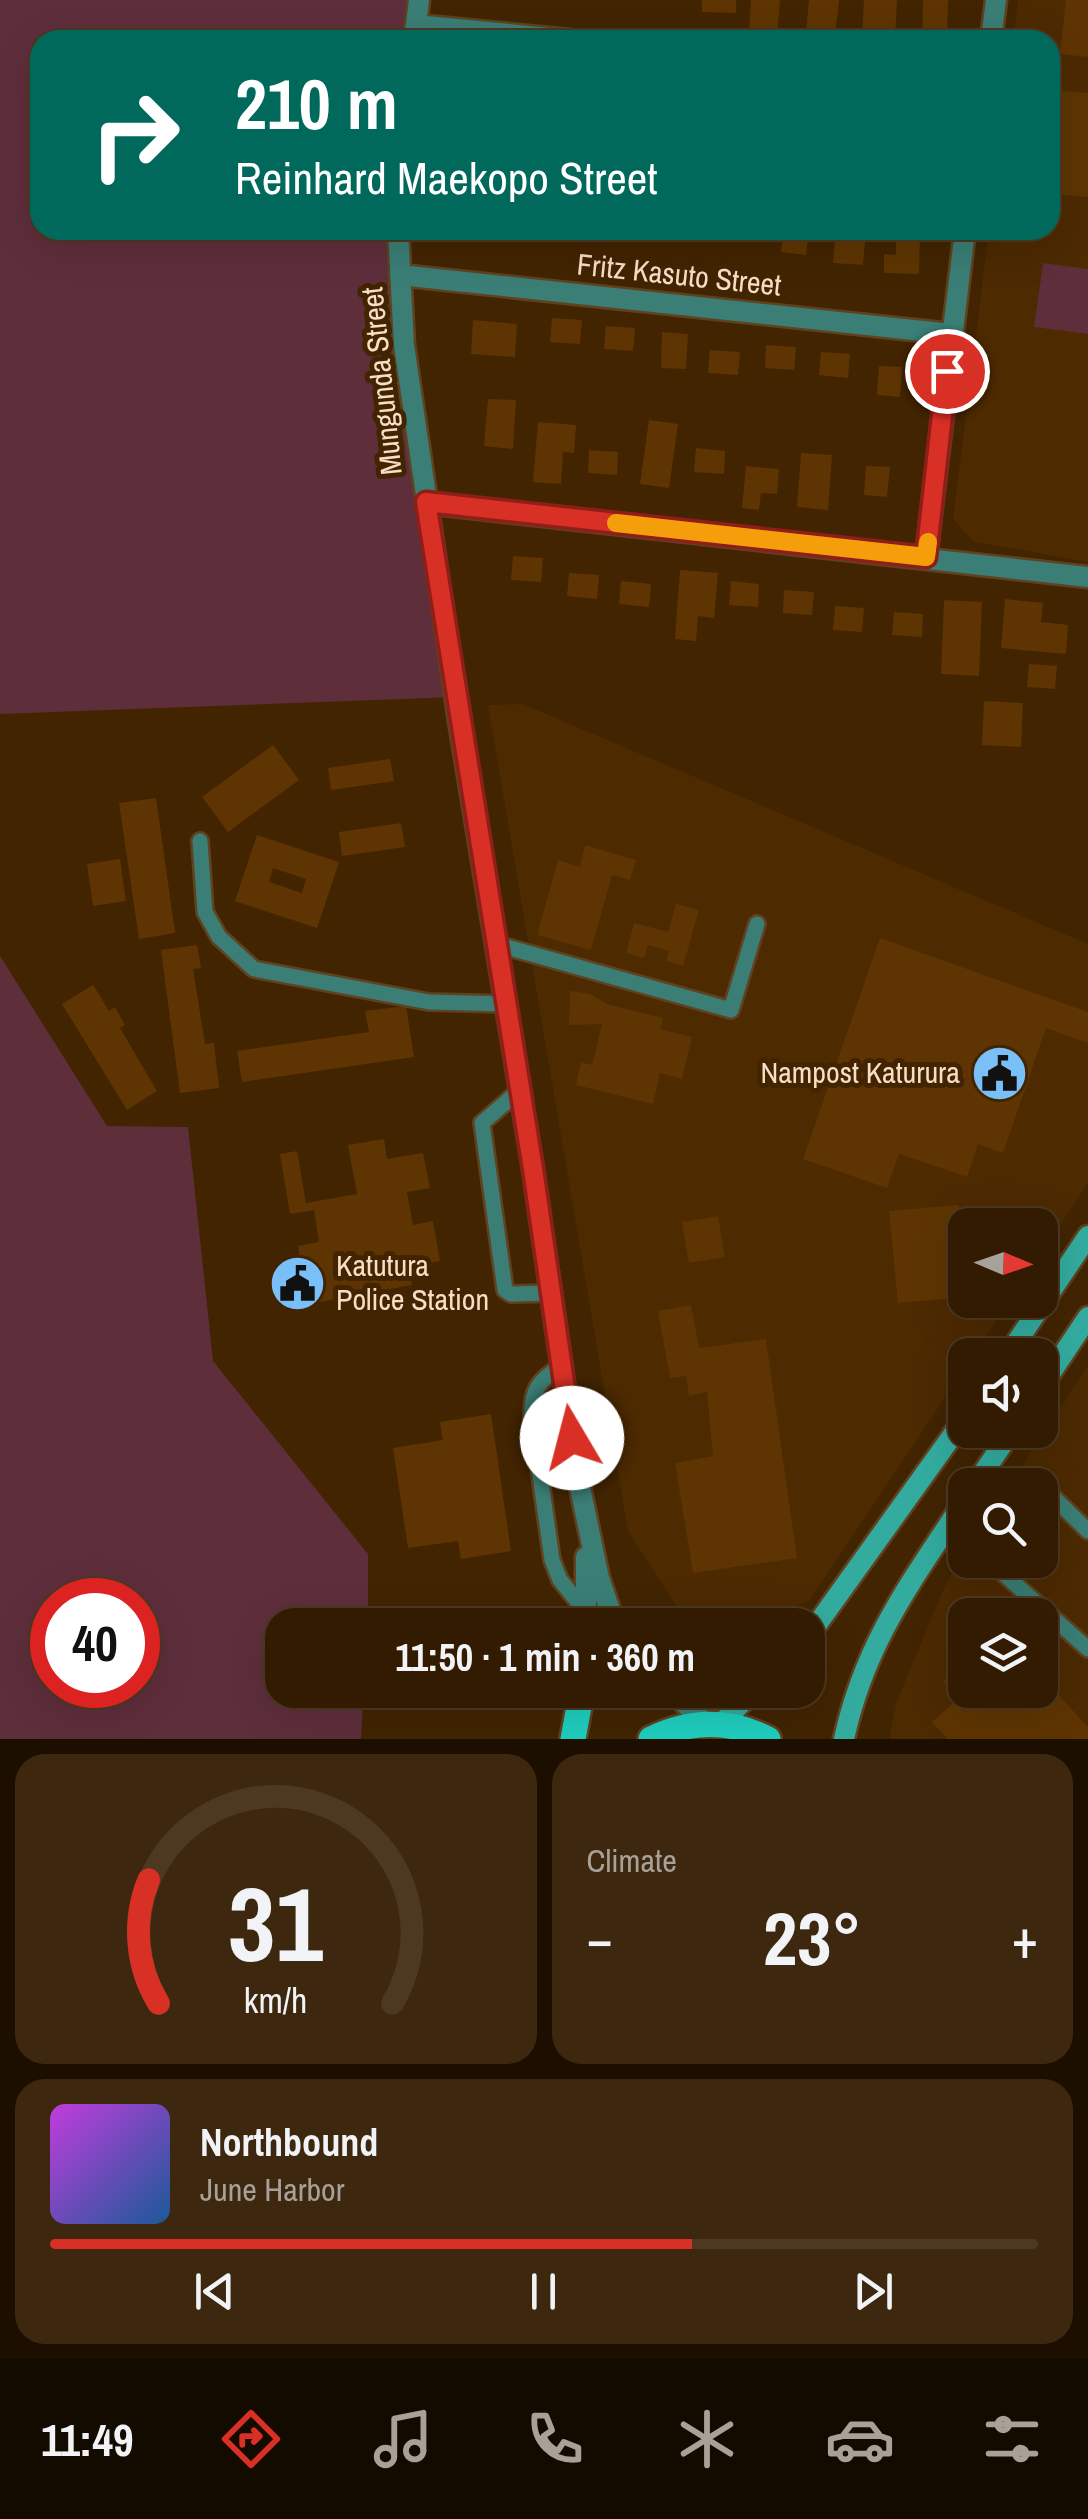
<!DOCTYPE html>
<html lang="en">
<head>
<meta charset="utf-8">
<style>
  :root { --surface:#321b00; --page:#3d280f; --text:#f1f3f6; --muted:#a8a199; --line:#4d3922; --accent:#d93025 }
  body { margin:0; font-family:"Archivo Narrow",sans-serif; background:var(--page); color:var(--text); height:100vh; display:flex; flex-direction:column; font-size:38px; white-space:nowrap }
  * { box-sizing:border-box; margin:0 }
  p { font-size:32px; color:var(--muted) }
  .icon { flex:none; width:55px; height:55px; fill:none; stroke:currentColor; stroke-width:2; stroke-linecap:round; stroke-linejoin:round }
  .map { position:relative; height:1739px; overflow:hidden }
  .sheet { display:flex; flex-direction:column; gap:15px; padding:15px; background:#1c0f00; flex:1 }
  .sheet>* { flex:none }
  .banner { position:absolute; left:30px; top:30px; width:1030px; height:210px; border-radius:30px; box-shadow:0 10px 40px #0002,0 0 0 2px var(--line); background:#00695c; color:#fff; overflow:hidden }
  .needle { width:65px; rotate:92deg }
  .fabs { position:absolute; left:948px; top:1208px; display:grid; gap:20px }
  .fabs a { display:grid; place-items:center; width:110px; height:110px; border-radius:20px; background:var(--surface); box-shadow:0 10px 40px #0002,0 0 0 2px var(--line); font-size:50px }
  .speed { position:absolute; left:30px; top:1578px; display:flex; gap:20px; font-size:50px; font-weight:700; text-align:center }
  .speed>* { display:grid; place-content:center; width:130px; height:130px; border-radius:50%; background:var(--surface); box-shadow:0 10px 40px #0002,0 0 0 2px var(--line); line-height:1 }
  .speed .limit { border:15px solid #d22; background:#fff; color:#111 }
  .pin { position:absolute; display:grid; place-items:center; width:85px; height:85px; color:#fff; margin:-42px; border:5px solid #fff; border-radius:50%; box-shadow:0 2px 10px #0007 }
  .me { position:absolute; width:110px; margin:-55px; rotate:352deg; stroke-linejoin:round; filter:drop-shadow(0 0 8px #0008) }
  .turn { display:flex; align-items:center; gap:35px; height:210px; padding:0 40px; font-size:45px }
  .turn .icon { width:130px; height:130px; stroke-width:2.5 }
  .turn b { display:block; font-size:70px; line-height:85px }
  .big { font-size:75px; font-weight:700; line-height:1.1 }
  .sheet .widget { flex:1; display:flex; flex-direction:column; justify-content:center; gap:15px; min-width:0; padding:0 35px; border-radius:30px; background:var(--page) }
  .sheet .dial { align-items:center; gap:0 }
  .dial svg { height:260px; overflow:visible; fill:none; stroke:var(--line); stroke-width:7; stroke-linecap:round; text-anchor:middle }
  .dial text { fill:var(--text); stroke:none }
  .song { display:flex; align-items:center; gap:30px }
  .cover { width:120px; height:120px; border-radius:15px; background:linear-gradient(135deg,hsl(290 70% 55%),hsl(210 70% 35%)) }
  .played { height:10px; border-radius:5px; background:linear-gradient(90deg,var(--accent) 65%,var(--line) 65%) }
  .keys { display:flex; justify-content:space-around; direction:ltr }
  .heat { display:flex; justify-content:space-between; align-items:center; font-size:55px; direction:ltr }
  .sheet .tiles { flex:1; display:grid; gap:15px; grid-template-columns:1fr 1fr }
  .widget:last-child { grid-column:span 2 }
  .trip { position:absolute; left:265px; top:1608px; width:560px; height:100px; border-radius:30px; background:var(--surface); box-shadow:0 10px 40px #0002,0 0 0 2px var(--line); font-weight:700; line-height:100px; text-align:center }
  .dock { display:flex; height:160px; justify-content:space-around; align-items:center; background:#140b00; color:var(--muted) }
  .dock .icon { width:70px; height:70px }
  .dock .on { color:var(--accent) }
  .dock b { font-size:45px; color:var(--text) }
  .map>svg:first-child { display:block }
</style>
</head>
<body>
<div class="map">
<svg width="1088" height="1739" viewBox="0 0 1088 1739">
  <rect width="100%" height="100%" fill="#422400"/>
  <g fill="#4d2a00" fill-rule="evenodd">
    <path d="M1018,0H1088V562L974,542L953,519L989,230H1050V40H1013Z"/>
    <path d="M523,704L1088,944V1183L1040,1255V1225H965V1300H1010L974,1355H965V1368L809,1601L747,1625H689L628,1531L488,705Z"/>
    <path d="M1088,1365V1739H889L896,1703L947,1581L965,1554V1560H1040V1485H1010ZM965,1615H1040V1690H965Z"/>
  </g>
  <g fill="#5e2e3b" fill-rule="evenodd">
    <path d="M0,0H419L414,40H40V230H398L455,697L0,714Z"/>
    <path d="M1043,263L1088,269V334L1034,327Z"/>
    <path d="M0,956L107,1126L188,1127L213,1361L368,1554V1625H282V1690H364L361,1739H0ZM52,1600H138V1685H52Z"/>
  </g>
  <g fill="#5e3502" fill-rule="evenodd">
    <path d="M702,0H736V13L702,12Z"/>
    <path d="M751,0H780L777,36L749,33Z"/>
    <path d="M809,0H839L835,35L806,32Z"/>
    <path d="M864,0H897L895,39L862,36Z"/>
    <path d="M923,0H948L947,38L922,37Z"/>
    <path d="M1066,0H1088V57L1060,54Z"/>
    <path d="M1062,91L1088,93V197L1054,194Z"/>
    <path d="M725,230H755L754,239L725,237Z"/>
    <path d="M783,230H809L806,255L781,252Z"/>
    <path d="M896,231L920,232L919,274L884,273V254L896,255Z"/>
    <path d="M835,239L865,242L863,265L833,263Z"/>
    <path d="M552,318L582,320L580,344L550,342Z"/>
    <path d="M473,320L517,324L515,357L471,354Z"/>
    <path d="M606,326L635,328L633,351L604,349Z"/>
    <path d="M662,332L688,334L686,369L661,368Z"/>
    <path d="M766,345L796,347L794,370L765,368Z"/>
    <path d="M710,350L740,352L738,375L708,373Z"/>
    <path d="M821,352L850,354L848,378L819,375Z"/>
    <path d="M879,366L902,367L900,397L877,395Z"/>
    <path d="M488,399L516,400L513,449L484,446Z"/>
    <path d="M649,420L678,424L669,488L640,484Z"/>
    <path d="M538,422L576,425L574,453L563,452L561,484L533,482Z"/>
    <path d="M696,448L725,451L724,474L694,472Z"/>
    <path d="M589,450L618,452L617,475L588,473Z"/>
    <path d="M801,453L832,455L828,510L797,507Z"/>
    <path d="M746,466L779,469L777,494L761,493L759,510L742,508Z"/>
    <path d="M866,466L890,467L887,497L864,495Z"/>
    <path d="M513,556L543,558L541,582L511,580Z"/>
    <path d="M680,570L718,573L714,618L698,616L696,641L675,639Z"/>
    <path d="M569,573L599,575L597,599L567,596Z"/>
    <path d="M621,581L651,584L649,607L619,604Z"/>
    <path d="M731,581L759,584L758,607L729,605Z"/>
    <path d="M784,590L814,592L812,615L783,613Z"/>
    <path d="M1005,599L1043,603L1041,622L1068,625L1066,654L1001,648Z"/>
    <path d="M944,600L982,602L979,676L941,674Z"/>
    <path d="M835,606L864,608L862,632L833,630Z"/>
    <path d="M894,612L923,614L922,637L892,635Z"/>
    <path d="M1029,664L1057,666L1055,689L1027,687Z"/>
    <path d="M984,701L1023,703L1021,747L982,745Z"/>
    <path d="M273,745L299,780L228,832L202,797Z"/>
    <path d="M390,759L394,781L331,790L328,768Z"/>
    <path d="M156,798L175,933L139,939L119,803Z"/>
    <path d="M401,823L405,847L342,856L339,832Z"/>
    <path d="M257,835L339,862L317,928L235,901ZM273,868L306,879L302,893L269,882Z"/>
    <path d="M585,845L636,860L630,880L612,875L591,950L537,935L558,860L580,867Z"/>
    <path d="M120,859L126,901L93,906L87,864Z"/>
    <path d="M676,904L699,910L683,966L666,961L669,951L648,945L644,958L626,953L634,923L668,932Z"/>
    <path d="M880,938L1088,1012V1043L1046,1028L1003,1153L978,1144L967,1177L899,1154L887,1188L803,1159Z"/>
    <path d="M197,945L201,968L193,969L205,1044L214,1043L219,1088L180,1093L161,950Z"/>
    <path d="M93,985L109,1011L115,1007L125,1025L120,1028L157,1091L127,1110L62,1004Z"/>
    <path d="M570,991L591,994L607,1004L663,1018L660,1029L692,1037L682,1079L660,1073L653,1104L576,1085L581,1062L592,1065L602,1024L569,1025Z"/>
    <path d="M406,1006L414,1057L242,1082L237,1051L369,1032L365,1011Z"/>
    <path d="M384,1139L387,1159L423,1153L430,1188L407,1192L413,1225L433,1221L440,1261L409,1266L412,1285L308,1304L298,1246L319,1242L314,1210L290,1214L280,1154L297,1151L306,1203L357,1194L348,1145Z"/>
    <path d="M959,1205L965,1297L898,1303L889,1211Z"/>
    <path d="M718,1216L725,1257L689,1263L682,1222Z"/>
    <path d="M691,1305L699,1348L766,1339L797,1558L693,1573L675,1463L713,1456L707,1392L689,1396L686,1376L670,1378L658,1311Z"/>
    <path d="M491,1414L511,1551L461,1559L458,1541L408,1548L393,1448L443,1440L440,1422Z"/>
    <path d="M965,1661V1690H1040V1675L1088,1727V1739H948L932,1722L958,1699L943,1682Z"/>
  </g>
  <g fill="none" stroke-linecap="round" stroke-linejoin="round">
    <defs>
      <g id="service">
        <path d="M200,841L205,912L219,937L254,969L429,1002L506,1004"/>
        <path d="M496,944L731,1010L757,924"/>
        <path d="M520,1090L482,1123L505,1290L511,1294L551,1293"/>
        <path d="M562,1366C538,1380 531,1391 532,1418L552,1560L560,1580L586,1612"/>
        <path d="M1052,1496L1088,1531"/>
        <path d="M996,1567L1088,1649"/>
      </g>
      <g id="minor">
        <path d="M416,25L570,40"/>
        <path d="M991,40L996,0"/>
        <path d="M400,275L951,334"/>
        <path d="M426,503L1088,577"/>
        <path d="M926,557L965,230"/>
      </g>
      <g id="tertiary">
        <path d="M414,40L419,0"/>
        <path d="M398,230L404,345L459,721L533,1169L577,1473L599,1578L615,1625"/>
        <path d="M586,1625V1557"/>
        <path d="M671,1690L705,1723"/>
      </g>
      <g id="secondary">
        <path d="M1008,1355L1088,1236"/>
        <path d="M1040,1389L1088,1317"/>
        <path d="M975,1485L1012,1430"/>
        <path d="M808,1637L965,1418"/>
        <path d="M722,1723L754,1690"/>
        <path d="M844,1739C865,1642 912,1581 965,1500"/>
      </g>
      <g id="primary">
        <path d="M573,1739L582,1690"/>
        <path d="M651,1739C690,1720 729,1719 768,1739"/>
      </g>
    </defs>
    <use href="#service" stroke="#5f4220" stroke-width="20"/>
    <use href="#minor" stroke="#5f4220" stroke-width="25"/>
    <use href="#tertiary" stroke="#5f4220" stroke-width="25"/>
    <use href="#secondary" stroke="#5f4220" stroke-width="25"/>
    <use href="#primary" stroke="#5f4220" stroke-width="30"/>
    <use href="#service" stroke="#3a7e75" stroke-width="15"/>
    <use href="#minor" stroke="#3a7e75" stroke-width="20"/>
    <use href="#tertiary" stroke="#3a7e75" stroke-width="20"/>
    <use href="#secondary" stroke="#33ac9f" stroke-width="20"/>
    <use href="#primary" stroke="#1fcfbf" stroke-width="25"/>
  </g>
  <g fill="none" stroke-linecap="round" stroke-linejoin="round">
    <defs>
      <path id="route" d="M572,1438L533,1169L426,502L926,557L947,371"/>
    </defs>
    <use href="#route" stroke="#8d1f18" stroke-width="25"/>
    <use href="#route" stroke="#d93025" stroke-width="18"/>
    <path stroke="#f59e0b" stroke-width="18" d="M616,523L926,557L928,542"/>
  </g>
  <defs>
    <symbol id="civic-disc" viewBox="-11 -11 22 22"><circle r="9.5" fill="#79bff8" stroke="#422400"/><path d="M-.6-6.5H3V-4.5H.6V-3L4-1V1h2V6H-6V1h2V-1L-.6-3ZM-1.2 2.5V6h2.4V2.5Z" fill="#111"/></symbol>
  </defs>
  <g fill-rule="evenodd">
    <use href="#civic-disc" x="968" y="1042" width="63" height="63"/>
    <use href="#civic-disc" x="266" y="1252" width="63" height="63"/>
  </g>
  <g text-anchor="middle" stroke-width="10" stroke-linejoin="round" paint-order="stroke">
    <g font-size="30" fill="#f7dec7" stroke="#422400">
      <text transform="translate(679 275) rotate(6)" y="10">Fritz Kasuto Street</text>
      <text transform="translate(382 381) rotate(-96)" y="10">Mungunda Street</text>
    </g>
    <g font-size="30" fill="#f7dec7" stroke="#422400" text-anchor="end">
      <text x="960" y="1083">Nampost Katurura</text>
      <text x="336" y="1276" text-anchor="start">Katutura<tspan x="336" dy="34">Police Station</tspan></text>
    </g>
  </g>
</svg>
<div class="fabs">
<a><svg class="needle" viewBox="-14 -14 28 28"><path d="M0-13l5 13h-10z" fill="#e53935"/><path d="M0 13l5-13h-10z" fill="#a8a199"/></svg></a>
<a><svg class="icon" aria-label="sound" viewBox="0 0 24 24"><path d="M4 9h4l5-4v14l-5-4H4zM17 9q2 3 0 6"/></svg></a>
<a><svg class="icon" aria-label="search" viewBox="0 0 24 24"><circle cx="10" cy="10" r="6"/><path d="M15 15l6 6"/></svg></a>
<a><svg class="icon" aria-label="layers" viewBox="0 0 24 24"><path d="M12 4l9 5-9 5-9-5zM3 14l9 5 9-5"/></svg></a>
</div>
<div class="speed"><div class="limit">40</div></div>
<div class="pin" style="left:947px;top:371px;background:#d93025"><svg class="icon" aria-label="arrive" viewBox="0 0 24 24"><path d="M6 21V4h12l-3 4 3 4H6"/></svg></div>
<svg class="me" style="left:572px;top:1438px" viewBox="-20 -20 40 40"><circle r="19" fill="#fff"/><path d="M0-13L10 11 0 6-10 11z" fill="#d93025"/></svg>
<div class="trip">11:50 · 1 min · 360 m</div>
<div class="banner">
<div class="turn"><svg class="icon" aria-label="right" viewBox="0 0 24 24"><path d="M7 20v-9h11M14 6l5 5-5 5"/></svg><div><b>210 m</b>Reinhard Maekopo Street</div></div>
</div>
</div>
<section class="sheet">
<div class="tiles">
<div class="widget dial"><svg viewBox="0 0 100 80">
<path d="M14 69A42 42 0 1 1 86 69"/>
<path d="M14 69A42 42 0 0 1 11 31" stroke="#d93025"/>
<text x="50" y="56" font-size="32" font-weight="700">31</text>
<text x="50" y="72" font-size="11">km/h</text>
</svg></div>
<div class="widget"><p>Climate</p>
<div class="heat"><a>−</a><b class="big">23°</b><a>+</a></div>
</div>
<div class="widget">
<div class="song"><i class="cover"></i><div><b>Northbound</b><p>June Harbor</p></div></div>
<div class="played"></div>
<div class="keys"><svg class="icon" aria-label="previous" viewBox="0 0 24 24"><path d="M18 5L8 12l10 7zM5 5v14"/></svg><svg class="icon" aria-label="pause" viewBox="0 0 24 24"><path d="M8 5v14M16 5v14"/></svg><svg class="icon" aria-label="next" viewBox="0 0 24 24"><path d="M6 5l10 7-10 7zM19 5v14"/></svg></div>
</div>
</div>
</section>
<nav class="dock">
<b>11:49</b>
<svg class="icon on" aria-label="directions" viewBox="0 0 24 24"><path d="M12 3l9 9-9 9-9-9zM9 14v-3h6M13 9l2 2-2 2"/></svg>
<svg class="icon" aria-label="music" viewBox="0 0 24 24"><path d="M9 18V5l10-2v13"/><circle cx="6" cy="18" r="3"/><circle cx="16" cy="16" r="3"/></svg>
<svg class="icon" aria-label="phone" viewBox="0 0 24 24"><path d="M5 4h4l2 5-3 2q2 4 5 5l2-3 5 2v4C11 20 4 13 5 4z"/></svg>
<svg class="icon" aria-label="climate" viewBox="0 0 24 24"><path d="M12 3v18M4 7l16 10M4 17L20 7"/></svg>
<svg class="icon" aria-label="car" viewBox="0 0 24 24"><path d="M5 17H2v-5l4-1 3-4h7l3 4 3 1v5h-3M9 17h6M6 11h13"/><circle cx="7" cy="17" r="2"/><circle cx="17" cy="17" r="2"/></svg>
<svg class="icon" aria-label="filters" viewBox="0 0 24 24"><path d="M4 7h16M4 17h16"/><circle cx="9" cy="7" r="2"/><circle cx="15" cy="17" r="2"/></svg>
</nav>
</body>
</html>
